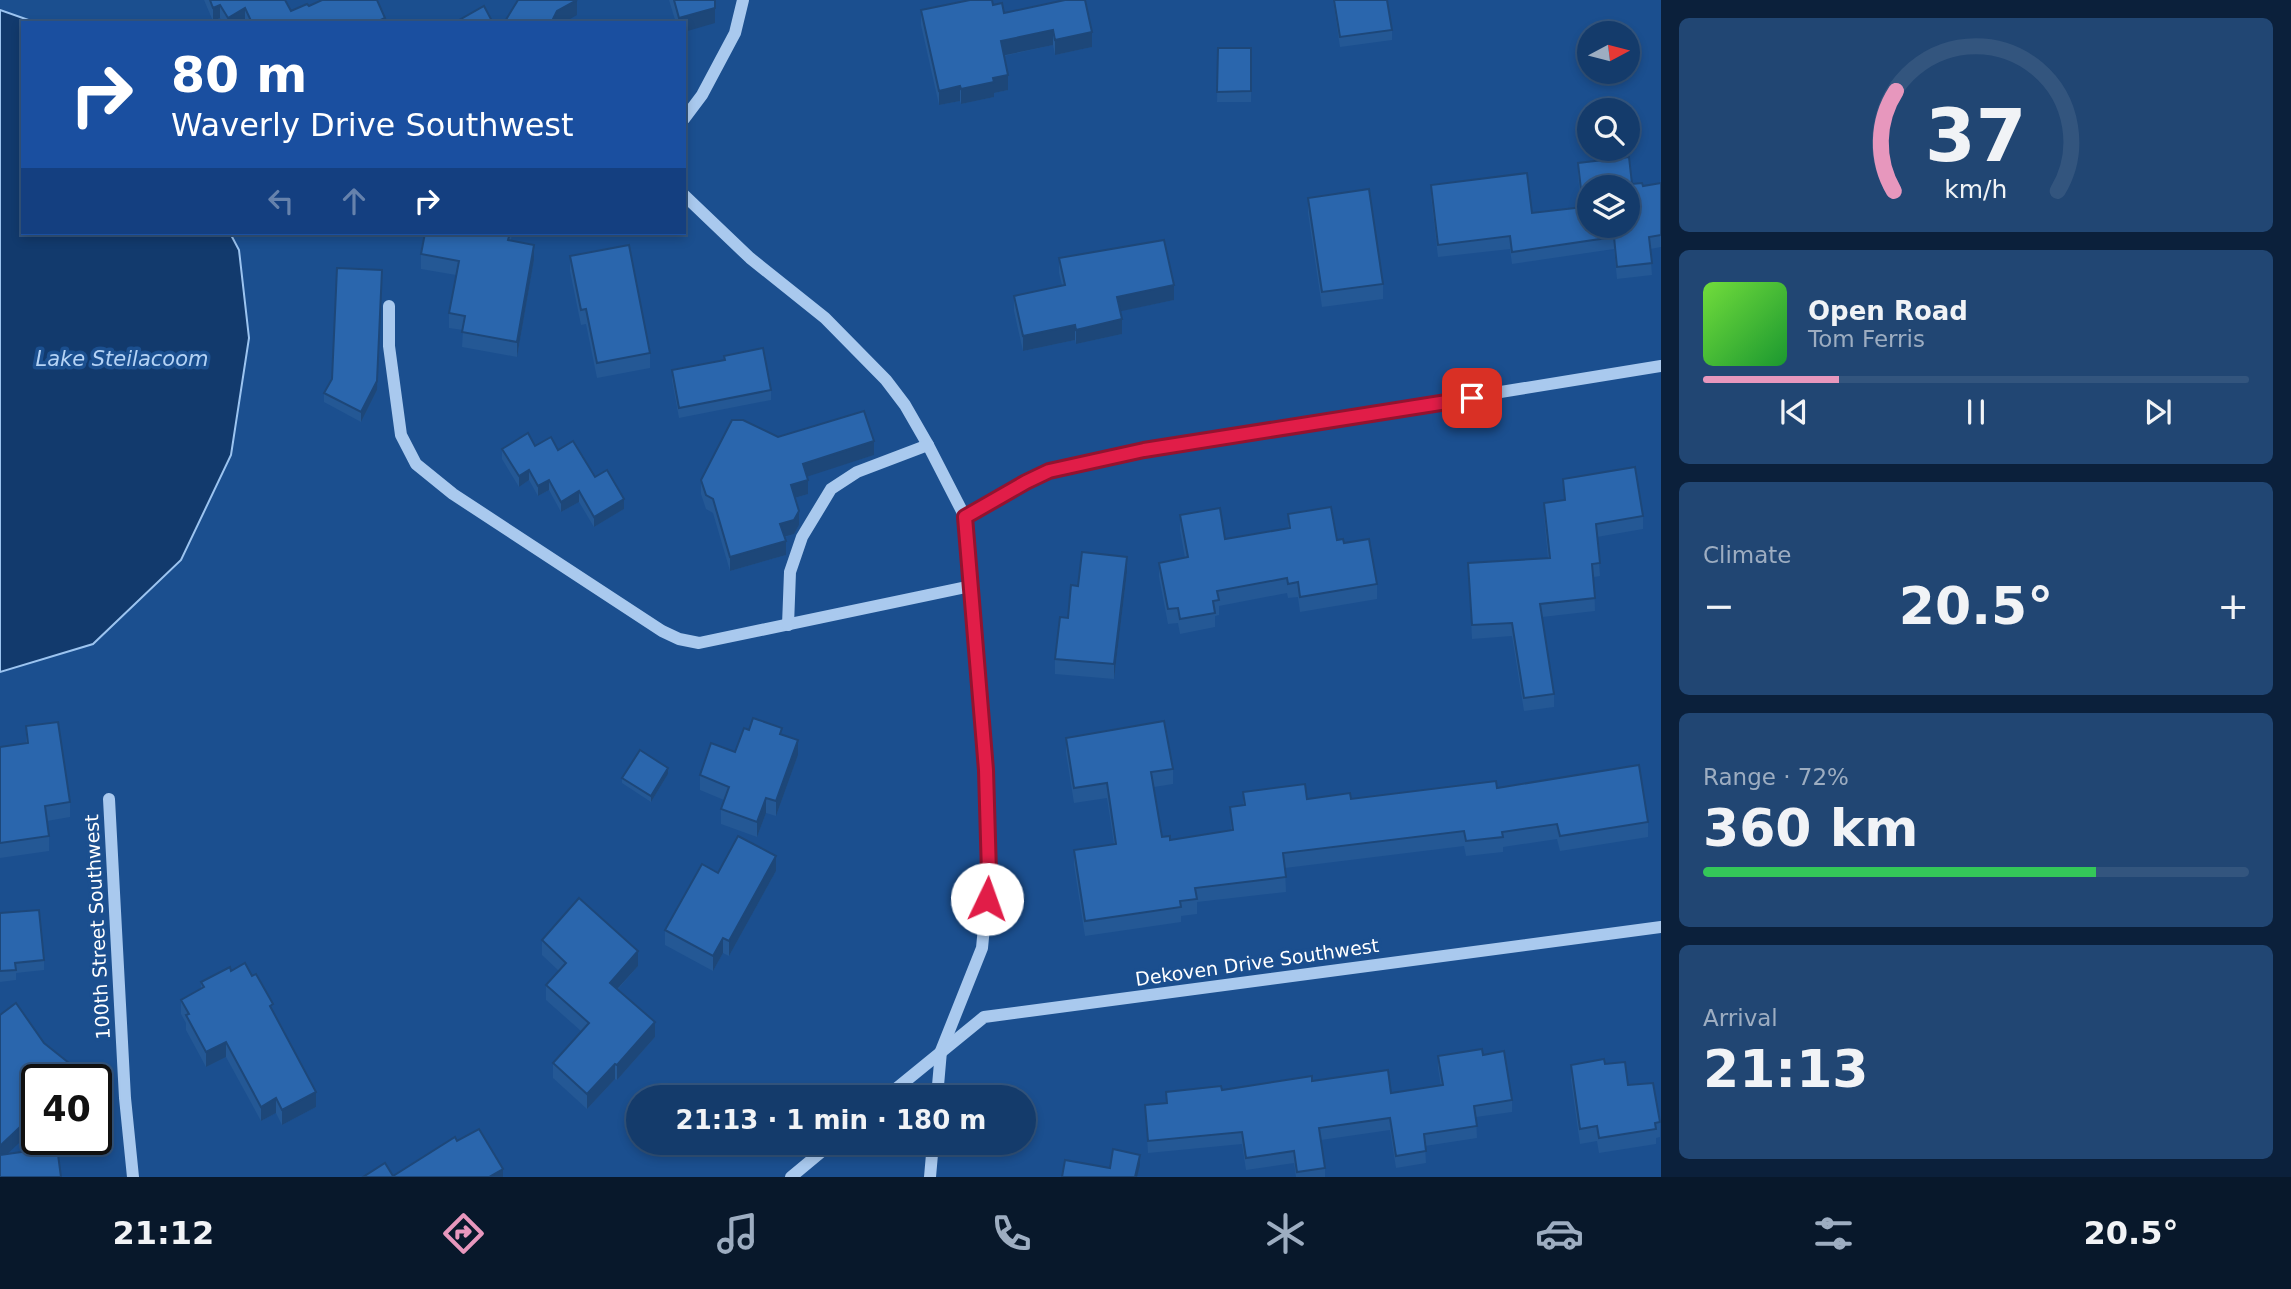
<!DOCTYPE html>
<html lang="en">
<head>
<meta charset="utf-8">
<style>
  :root { --surface:#143b6b; --page:#214673; --text:#f1f3f6; --muted:#9dadc1; --line:#33557e; --accent:#e797bd }
  body { margin:0; font-family:"DejaVu Sans",sans-serif; background:var(--page); color:var(--text); height:100vh; display:flex; flex-direction:column; font-size:26px; white-space:nowrap }
  * { box-sizing:border-box; margin:0 }
  p { font-size:23px; color:var(--muted) }
  .icon { flex:none; width:38px; height:38px; fill:none; stroke:currentColor; stroke-width:2; stroke-linecap:round; stroke-linejoin:round }
  .map { position:relative; flex:1; overflow:hidden }
  .sheet { display:flex; flex-direction:column; gap:18px; padding:18px; background:#0b203b; width:630px }
  .sheet>* { flex:none }
  .hud { position:absolute; left:21px; top:21px; width:665px; height:214px; border-radius:0px; box-shadow:0 4px 10px #0003,0 0 0 2px var(--line); background:#1a4fa0; color:#fff; overflow:hidden }
  .needle { width:46px; rotate:83deg }
  .buttons { position:absolute; left:1577px; top:21px; display:grid; gap:14px }
  .buttons a { display:grid; place-items:center; width:63px; height:63px; border-radius:50%; background:var(--surface); box-shadow:0 4px 10px #0003,0 0 0 2px var(--line); font-size:35px }
  .speed { position:absolute; left:21px; top:1064px; display:flex; gap:14px; font-size:35px; font-weight:700; text-align:center }
  .speed>* { display:grid; place-content:center; width:91px; height:91px; border-radius:50%; background:var(--surface); box-shadow:0 4px 10px #0003,0 0 0 2px var(--line); line-height:1 }
  .speed .limit { border:4px solid #111; border-radius:10px; background:#fff; color:#111 }
  .pin { position:absolute; display:grid; place-items:center; width:60px; height:60px; color:#fff; margin:-30px; border-radius:14px; box-shadow:0 4px 10px #0006 }
  .me { position:absolute; width:77px; margin:-38px; rotate:3deg; stroke-linejoin:round; filter:drop-shadow(0 0 5px #0008) }
  .turn { display:flex; align-items:center; gap:24px; height:147px; padding:0 35px; font-size:32px }
  .turn .icon { width:91px; height:91px; stroke-width:2.5 }
  .turn b { display:block; font-size:49px; line-height:60px }
  .lanes { display:flex; align-items:center; height:66px; padding:0 35px; background:#0003; justify-content:center; gap:35px; direction:ltr }
  .lanes .off { opacity:.35 }
  .big { font-size:52px; font-weight:600; line-height:1.1 }
  .sheet .widget { flex:1; display:flex; flex-direction:column; justify-content:center; gap:10px; min-width:0; padding:0 24px; border-radius:10px; background:var(--page) }
  .sheet .dial { align-items:center; gap:0 }
  .dial svg { height:182px; overflow:visible; fill:none; stroke:var(--line); stroke-width:7; stroke-linecap:round; text-anchor:middle }
  .dial text { fill:var(--text); stroke:none }
  .song { display:flex; align-items:center; gap:21px }
  .cover { width:84px; height:84px; border-radius:10px; background:linear-gradient(135deg,hsl(100 70% 55%),hsl(130 70% 35%)) }
  .played { height:7px; border-radius:4px; background:linear-gradient(90deg,var(--accent) 25%,var(--line) 25%) }
  .keys { display:flex; justify-content:space-around; direction:ltr }
  .heat { display:flex; justify-content:space-between; align-items:center; font-size:38px; direction:ltr }
  .charge { height:10px; border-radius:5px; background:linear-gradient(90deg,#34c759 72%,var(--line) 0) }
  .trip { position:absolute; left:626px; top:1085px; width:410px; height:70px; border-radius:35px; background:var(--surface); box-shadow:0 4px 10px #0003,0 0 0 2px var(--line); font-weight:600; line-height:70px; text-align:center }
  .tab-bar { display:flex; height:112px; justify-content:space-around; align-items:center; background:#08182b; color:var(--muted) }
  .tab-bar .icon { width:49px; height:49px }
  .tab-bar .current { color:var(--accent) }
  .tab-bar b { font-size:32px; color:var(--text) }
  main { display:flex; flex:1; min-height:0 }
  .map>svg:first-child { display:block }
</style>
</head>
<body>
<main>
<div class="map">
<svg width="1661" height="1177" viewBox="0 0 1661 1177">
  <rect width="100%" height="100%" fill="#1b4f8f"/>
  <path fill="#123a6d" stroke="#9cc4f0" stroke-width="2" d="M0,10L37,23H23V233H230L239,250L249,338L231,455L181,560L93,644L0,672Z"/>
  <g fill="none" stroke-linecap="round" stroke-linejoin="round">
    <g stroke="#a9c9ee" stroke-width="12">
      <path d="M684,119L702,95L735,33L743,0"/>
      <path d="M684,195L750,258L825,318L886,380L905,405L928,445L965,517L986,770L989,874L982,948L941,1051L937,1097"/>
      <path d="M389,306V346L401,435L416,464L453,494L662,631L679,639L699,643L971,586"/>
      <path d="M965,517L1026,482L1049,472L1144,450L1661,366"/>
      <path d="M788,625L790,572L802,537L831,489L857,472L928,445"/>
      <path d="M109,799L125,1098L133,1177"/>
      <path d="M886,1097L984,1017L1661,927"/>
      <path d="M791,1177L832,1143"/>
      <path d="M930,1177L933,1143"/>
    </g>
  </g>
  <g fill="#245895">
    <path d="M204,0H285L291,11L309,6L385,23H246L245,22L243,23H223L220,18L213,21Z"/>
    <path d="M669,0H715V23H676Z"/>
    <path d="M1333,0H1387L1392,30V40L1340,47Z"/>
    <path d="M993,5L1004,13L1092,47L1055,55L1053,45L1004,56L1008,90L994,93V97L961,104L960,101L939,105L921,25V10Z"/>
    <path d="M1218,48H1251V102H1217Z"/>
    <path d="M1578,163L1632,184L1643,186L1661,183V247L1650,249L1652,275L1617,279L1614,249L1512,264L1510,249L1438,257L1431,197V185L1532,213L1581,207L1578,175Z"/>
    <path d="M1308,198L1383,284V299L1322,307L1308,213Z"/>
    <path d="M512,233L511,240L534,260L517,357L462,347L463,330L449,328V313L456,275L421,269V254Z"/>
    <path d="M570,256L650,353V368L597,378L586,324L581,325L570,271Z"/>
    <path d="M1059,258L1174,300L1120,311L1122,334L1076,344L1075,340L1023,351L1014,311V296L1062,285L1059,273Z"/>
    <path d="M382,279L377,390L361,422L324,402V393Z"/>
    <path d="M724,356L771,390V400L679,418L672,380V370L724,360Z"/>
    <path d="M778,437L874,455L807,476L808,494L795,498L799,525L794,534L785,537L786,555L730,571L713,513L706,509L701,494V480Z"/>
    <path d="M535,446L558,450L624,509L594,527L579,502L561,512L549,490L538,496L529,480L519,487L502,459V449Z"/>
    <path d="M1563,479L1643,516V529L1597,537L1600,576L1594,577L1595,611L1542,617L1554,694V707L1524,711L1512,636L1472,639L1468,563L1548,558L1544,516V503L1564,500Z"/>
    <path d="M1288,514L1337,540L1344,543L1377,584V599L1300,612L1298,597L1288,598L1287,593L1219,606V615L1215,616V627L1180,634L1178,623L1168,624L1159,577V563L1185,558L1180,530V515L1225,539L1288,528Z"/>
    <path d="M1127,572L1114,679L1055,674V659L1068,618Z"/>
    <path d="M26,726L70,802V817L47,821L49,836V851L0,858V747L26,744Z"/>
    <path d="M749,730L782,735L798,755L776,816L766,813L757,837L721,824V809L724,800L700,790V775L735,752Z"/>
    <path d="M1066,738L1173,769V784L1154,787L1162,837L1170,840L1231,830L1230,807L1243,805V792L1307,799H1351L1497,788L1648,822V837L1560,851L1557,839L1503,847V852L1466,856L1464,846L1285,868L1286,892L1197,902V914L1181,916V922L1085,936L1074,865V850L1114,844L1107,798L1074,803L1066,753Z"/>
    <path d="M668,774L651,802L622,783V778Z"/>
    <path d="M776,871L729,956L723,953L713,971L665,945V930L718,873Z"/>
    <path d="M0,913L44,960V970L16,973V980L0,982Z"/>
    <path d="M542,940L638,966L618,989L655,1037L617,1080L615,1079L587,1109L553,1078V1063L581,1031L546,1000V985L559,971L542,955Z"/>
    <path d="M231,971L273,1011L316,1107L282,1125L276,1113L261,1121L226,1057L206,1067L186,1030V1023L181,1014V1000L201,988V982Z"/>
    <path d="M1483,1055L1512,1100V1112L1476,1117L1477,1138L1425,1146L1426,1163L1396,1168L1390,1130L1321,1140L1325,1168V1177H1296L1294,1163L1246,1170L1242,1144L1148,1153L1145,1105L1166,1103V1092L1222,1090L1312,1081L1391,1093L1441,1086L1438,1068V1056Z"/>
    <path d="M1605,1064L1628,1085L1660,1122V1137L1656,1138V1144L1599,1153L1597,1141L1580,1144L1571,1080V1065Z"/>
  </g>
  <g fill="#1d4779">
    <path d="M577,0V15L563,23H551L557,11Z"/>
    <path d="M220,5V18L213,21V8Z"/>
    <path d="M245,8V22L243,23H228V18Z"/>
    <path d="M715,8V23L684,32V23H679V18Z"/>
    <path d="M385,18V23H374Z"/>
    <path d="M1053,30V45L1001,56V41Z"/>
    <path d="M1092,32V47L1055,55V40Z"/>
    <path d="M1008,75V90L994,93V97L961,104V89L993,78Z"/>
    <path d="M960,86V101L939,105V91Z"/>
    <path d="M534,245V260L517,357V342Z"/>
    <path d="M382,279L377,390L361,422V412Z"/>
    <path d="M1174,285V300L1117,312V297Z"/>
    <path d="M1122,319V334L1076,344V330Z"/>
    <path d="M1075,325V340L1023,351V336Z"/>
    <path d="M874,441V455L803,478V464Z"/>
    <path d="M529,470V480L519,487V476Z"/>
    <path d="M549,480V490L538,496V486Z"/>
    <path d="M808,480V494L791,499V485Z"/>
    <path d="M579,491V502L561,512V502Z"/>
    <path d="M624,499V509L594,527V517Z"/>
    <path d="M799,511V525L794,534L780,538V524Z"/>
    <path d="M786,541V555L730,571V557Z"/>
    <path d="M1127,557V572L1114,679V664Z"/>
    <path d="M798,740V755L776,816V801Z"/>
    <path d="M668,768V774L651,802V796Z"/>
    <path d="M766,798V813L757,837V822Z"/>
    <path d="M776,856V871L729,956V941Z"/>
    <path d="M723,938V953L713,971V956Z"/>
    <path d="M638,951V966L610,997V983Z"/>
    <path d="M655,1022V1037L617,1080V1065Z"/>
    <path d="M226,1042V1057L206,1067V1052Z"/>
    <path d="M615,1064V1079L587,1109V1094Z"/>
    <path d="M74,1067V1080H67Z"/>
    <path d="M316,1092V1107L282,1125V1110Z"/>
    <path d="M276,1098V1113L261,1121V1107Z"/>
    <path d="M37,1111V1126L0,1161V1146Z"/>
    <path d="M1140,1155V1165L1137,1177H1135Z"/>
    <path d="M503,1169V1177H489Z"/>
  </g>
  <g fill="#2a66ad" stroke="#1d4779" stroke-width="2" fill-rule="evenodd">
    <path d="M210,0H285L291,11L307,4L309,6L322,0H377L385,18L374,23H252L245,8L228,18L220,5L213,8Z"/>
    <path d="M518,0H577L557,11L551,23H504Z"/>
    <path d="M674,0H715V8L679,18Z"/>
    <path d="M970,0H992L993,5L1002,3L1004,13L1065,0H1085L1092,32L1055,40L1053,30L1001,41L1008,75L993,78L994,82L961,89L960,86L939,91L921,10Z"/>
    <path d="M1334,0H1387L1392,30L1340,37Z"/>
    <path d="M484,6L493,23H454Z"/>
    <path d="M1218,48H1251V91L1217,92Z"/>
    <path d="M1629,157L1632,184L1642,183L1643,186L1661,183V235L1649,237L1652,263L1617,267L1614,237L1512,252L1510,236L1438,245L1431,185L1527,173L1532,213L1583,207L1578,163ZM1589,187H1628V226H1589Z"/>
    <path d="M1369,189L1383,284L1322,292L1308,198Z"/>
    <path d="M425,233H510L508,240L534,245L517,342L462,332L465,316L449,313L459,261L421,254Z"/>
    <path d="M1164,240L1174,285L1117,297L1122,319L1076,330L1075,325L1023,336L1014,296L1065,285L1059,258Z"/>
    <path d="M629,245L650,353L597,363L586,309L581,310L570,256Z"/>
    <path d="M337,268L382,270L377,381L361,412L324,393L332,379Z"/>
    <path d="M763,348L771,390L679,408L672,370L725,360L724,356Z"/>
    <path d="M864,411L874,441L803,464L808,480L791,485L799,511L794,520L780,524L786,541L730,557L713,499L706,495L701,480L732,420H743L778,437Z"/>
    <path d="M528,433L535,446L551,437L558,450L573,441L595,477L607,470L624,499L594,517L579,491L561,502L549,480L538,486L529,470L519,476L502,449Z"/>
    <path d="M1635,467L1643,516L1596,524L1600,563L1592,564L1595,598L1540,604L1554,694L1524,698L1512,623L1472,625L1468,563L1550,558L1544,503L1565,500L1563,479Z"/>
    <path d="M1331,507L1337,540L1343,539L1344,543L1369,539L1377,584L1300,597L1298,582L1288,584L1287,578L1217,591L1219,600L1213,601L1215,613L1180,619L1178,608L1168,609L1159,563L1188,557L1180,515L1220,508L1225,539L1290,528L1288,514Z"/>
    <path d="M1082,552L1127,557L1114,664L1055,659L1060,617L1068,618L1071,585L1078,586Z"/>
    <path d="M753,718L782,728L780,734L798,740L776,801L766,798L757,822L721,809L729,787L700,775L711,743L735,752L744,728L749,730Z"/>
    <path d="M1164,721L1173,769L1151,772L1162,837L1170,836V840L1233,830L1230,807L1245,805L1243,792L1305,784L1307,799L1350,793L1351,799L1496,781L1497,788L1639,765L1648,822L1560,836L1557,824L1502,832L1503,837L1466,841L1464,831L1283,853L1286,877L1195,888L1197,899L1180,901L1181,907L1085,921L1074,850L1116,844L1107,783L1074,788L1066,738Z"/>
    <path d="M58,722L70,802L45,806L49,836L0,843V747L28,743L26,726Z"/>
    <path d="M640,750L668,768L651,796L622,778Z"/>
    <path d="M738,836L776,856L729,941L723,938L713,956L665,930L702,864L718,873Z"/>
    <path d="M579,898L638,951L610,983L655,1022L617,1065L615,1064L587,1094L553,1063L589,1023L546,985L566,963L542,940Z"/>
    <path d="M39,910L44,960L15,963L16,970L0,971V913Z"/>
    <path d="M245,963L252,976L256,974L273,1004L270,1006L316,1092L282,1110L276,1098L261,1107L226,1042L206,1052L186,1015L189,1014L181,1000L204,987L201,982L230,967L231,971Z"/>
    <path d="M16,1003L44,1043L74,1067L67,1080H37V1111L0,1146V1015Z"/>
    <path d="M1482,1049L1483,1055L1504,1051L1512,1100L1474,1106L1477,1126L1424,1134L1426,1151L1396,1156L1390,1118L1319,1128L1325,1168L1297,1172L1294,1151L1246,1158L1242,1132L1148,1141L1145,1105L1167,1103L1166,1092L1221,1086L1222,1090L1312,1076V1081L1388,1070L1391,1093L1443,1085L1438,1056Z"/>
    <path d="M1604,1059L1605,1064L1625,1062L1628,1085L1653,1083L1660,1122L1655,1123L1656,1129L1599,1138L1597,1126L1580,1129L1571,1065Z"/>
    <path d="M479,1129L503,1169L489,1177H363L385,1163L393,1176L455,1137L457,1141Z"/>
    <path d="M57,1147L61,1177H0V1155Z"/>
    <path d="M1113,1149L1140,1155L1135,1177H1062L1065,1160L1110,1168Z"/>
  </g>
  <g fill="none" stroke-linecap="round" stroke-linejoin="round">
    <defs>
      <path id="route" d="M987,899L989,874L986,770L965,517L1026,482L1049,471L1144,450L1472,398"/>
    </defs>
    <use href="#route" stroke="#92132f" stroke-width="18"/>
    <use href="#route" stroke="#e11d48" stroke-width="12"/>
  </g>
  <g text-anchor="middle" stroke-width="7" stroke-linejoin="round" paint-order="stroke">
    <g font-size="19" fill="#fff" stroke="#1b4f8f">
      <text transform="translate(97 927) rotate(-93)" y="7">100th Street Southwest</text>
      <text transform="translate(1257 962) rotate(-8)" y="7">Dekoven Drive Southwest</text>
    </g>
    <g font-size="21" font-style="italic" fill="#b5d3f5" stroke="#1b4f8f">
      <text x="122" y="366">Lake Steilacoom</text>
    </g>
  </g>
</svg>
<div class="buttons">
<a><svg class="needle" viewBox="-14 -14 28 28"><path d="M0-13l5 13h-10z" fill="#e53935"/><path d="M0 13l5-13h-10z" fill="#9dadc1"/></svg></a>
<a><svg class="icon" aria-label="search" viewBox="0 0 24 24"><circle cx="10" cy="10" r="6"/><path d="M15 15l6 6"/></svg></a>
<a><svg class="icon" aria-label="layers" viewBox="0 0 24 24"><path d="M12 4l9 5-9 5-9-5zM3 14l9 5 9-5"/></svg></a>
</div>
<div class="speed"><div class="limit">40</div></div>
<div class="pin" style="left:1472px;top:398px;background:#d93025"><svg class="icon" aria-label="arrive" viewBox="0 0 24 24"><path d="M6 21V4h12l-3 4 3 4H6"/></svg></div>
<svg class="me" style="left:987px;top:899px" viewBox="-20 -20 40 40"><circle r="19" fill="#fff"/><path d="M0-13L10 11 0 6-10 11z" fill="#e11d48"/></svg>
<div class="trip">21:13 · 1 min · 180 m</div>
<div class="hud">
<div class="turn"><svg class="icon" aria-label="right" viewBox="0 0 24 24"><path d="M7 20v-9h11M14 6l5 5-5 5"/></svg><div><b>80 m</b>Waverly Drive Southwest</div></div>
<div class="lanes"><svg class="icon off" aria-label="left" viewBox="0 0 24 24"><path d="M17 20v-9H6M10 6l-5 5 5 5"/></svg><svg class="icon off" aria-label="ahead" viewBox="0 0 24 24"><path d="M12 20V5M6 11l6-6 6 6"/></svg><svg class="icon" aria-label="right" viewBox="0 0 24 24"><path d="M7 20v-9h11M14 6l5 5-5 5"/></svg></div>
</div>
</div>
<section class="sheet">
<div class="widget dial"><svg viewBox="0 0 100 80">
<path d="M14 69A42 42 0 1 1 86 69"/>
<path d="M14 69A42 42 0 0 1 15 25" stroke="#e797bd"/>
<text x="50" y="56" font-size="32" font-weight="700">37</text>
<text x="50" y="72" font-size="11">km/h</text>
</svg></div>
<div class="widget">
<div class="song"><i class="cover"></i><div><b>Open Road</b><p>Tom Ferris</p></div></div>
<div class="played"></div>
<div class="keys"><svg class="icon" aria-label="previous" viewBox="0 0 24 24"><path d="M18 5L8 12l10 7zM5 5v14"/></svg><svg class="icon" aria-label="pause" viewBox="0 0 24 24"><path d="M8 5v14M16 5v14"/></svg><svg class="icon" aria-label="next" viewBox="0 0 24 24"><path d="M6 5l10 7-10 7zM19 5v14"/></svg></div>
</div>
<div class="widget"><p>Climate</p>
<div class="heat"><a>−</a><b class="big">20.5°</b><a>+</a></div>
</div>
<div class="widget"><p>Range · 72%</p><b class="big">360 km</b><div class="charge"></div></div>
<div class="widget"><p>Arrival</p><b class="big">21:13</b></div>
</section>
</main>
<nav class="tab-bar">
<b>21:12</b>
<svg class="icon current" aria-label="directions" viewBox="0 0 24 24"><path d="M12 3l9 9-9 9-9-9zM9 14v-3h6M13 9l2 2-2 2"/></svg>
<svg class="icon" aria-label="music" viewBox="0 0 24 24"><path d="M9 18V5l10-2v13"/><circle cx="6" cy="18" r="3"/><circle cx="16" cy="16" r="3"/></svg>
<svg class="icon" aria-label="phone" viewBox="0 0 24 24"><path d="M5 4h4l2 5-3 2q2 4 5 5l2-3 5 2v4C11 20 4 13 5 4z"/></svg>
<svg class="icon" aria-label="climate" viewBox="0 0 24 24"><path d="M12 3v18M4 7l16 10M4 17L20 7"/></svg>
<svg class="icon" aria-label="car" viewBox="0 0 24 24"><path d="M5 17H2v-5l4-1 3-4h7l3 4 3 1v5h-3M9 17h6M6 11h13"/><circle cx="7" cy="17" r="2"/><circle cx="17" cy="17" r="2"/></svg>
<svg class="icon" aria-label="filters" viewBox="0 0 24 24"><path d="M4 7h16M4 17h16"/><circle cx="9" cy="7" r="2"/><circle cx="15" cy="17" r="2"/></svg>
<b>20.5°</b>
</nav>
</body>
</html>
